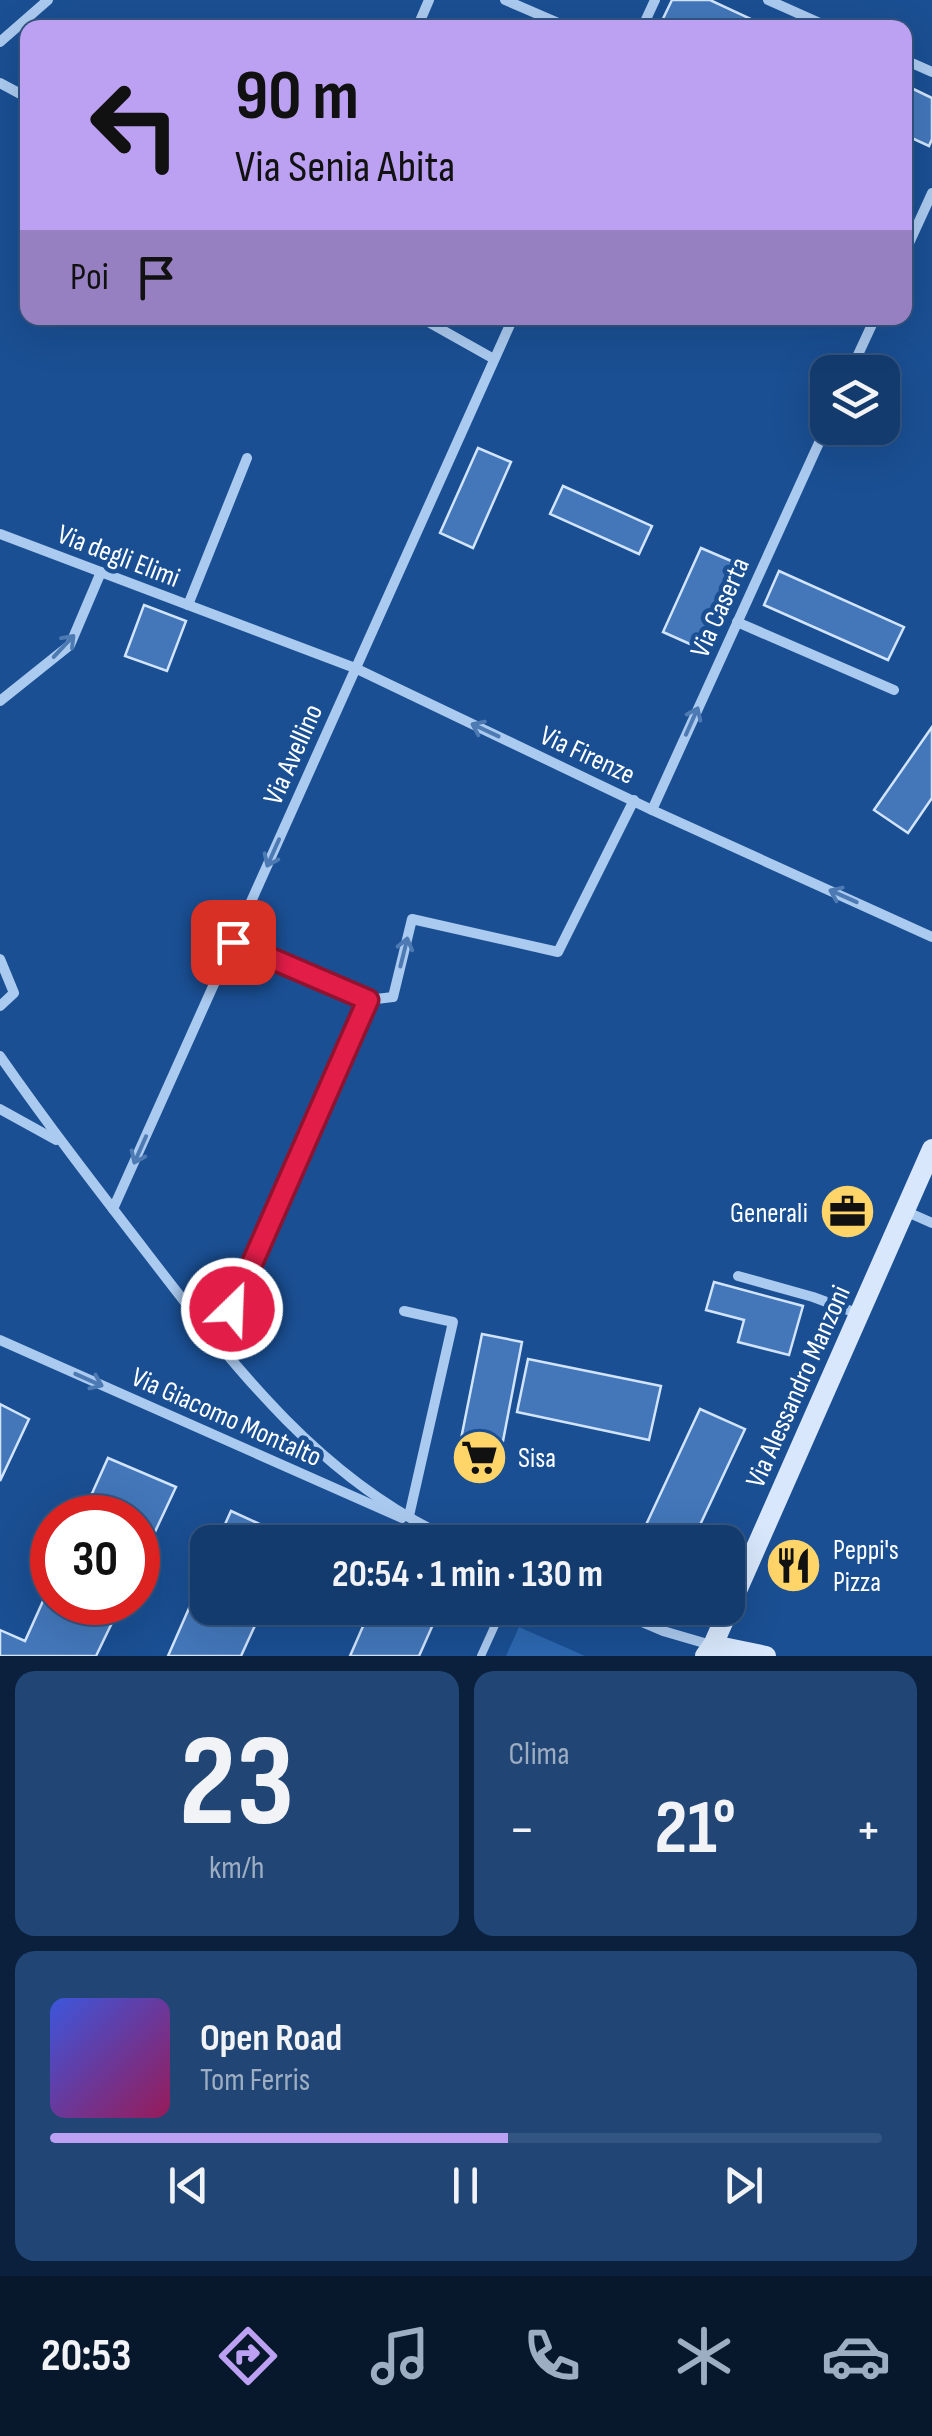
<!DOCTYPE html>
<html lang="it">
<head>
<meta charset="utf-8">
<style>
  :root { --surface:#143b6e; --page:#214676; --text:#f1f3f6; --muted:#9dadc2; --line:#335581; --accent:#bca0f2 }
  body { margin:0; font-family:"Sofia Sans Condensed",sans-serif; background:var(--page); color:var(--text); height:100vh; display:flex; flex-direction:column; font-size:38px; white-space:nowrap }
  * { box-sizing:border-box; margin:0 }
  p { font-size:32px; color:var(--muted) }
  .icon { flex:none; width:55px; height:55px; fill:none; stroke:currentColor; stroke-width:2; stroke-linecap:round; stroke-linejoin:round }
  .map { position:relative; height:1656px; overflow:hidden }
  .drawer { display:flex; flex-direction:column; gap:15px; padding:15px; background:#0b203c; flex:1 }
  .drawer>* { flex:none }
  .hud { position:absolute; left:20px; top:20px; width:892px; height:305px; border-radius:20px; box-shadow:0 10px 40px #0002,0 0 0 2px var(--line); background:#bca0f2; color:#111; overflow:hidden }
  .buttons { position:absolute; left:810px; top:355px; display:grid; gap:20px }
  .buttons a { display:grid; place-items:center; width:90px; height:90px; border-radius:20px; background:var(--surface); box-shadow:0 10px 40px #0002,0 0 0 2px var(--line); font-size:50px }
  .speed { position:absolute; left:30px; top:1495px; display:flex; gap:20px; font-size:50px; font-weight:700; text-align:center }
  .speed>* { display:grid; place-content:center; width:130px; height:130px; border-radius:50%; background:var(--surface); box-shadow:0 10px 40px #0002,0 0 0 2px var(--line); line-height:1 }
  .speed .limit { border:15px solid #d22; background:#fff; color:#111 }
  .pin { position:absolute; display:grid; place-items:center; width:85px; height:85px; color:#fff; margin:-42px; border-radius:20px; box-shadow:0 5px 15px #0006 }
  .me { position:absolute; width:110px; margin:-55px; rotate:24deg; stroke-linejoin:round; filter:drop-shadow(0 0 8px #0008) }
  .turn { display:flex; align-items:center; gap:35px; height:210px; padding:0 50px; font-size:45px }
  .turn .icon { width:130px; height:130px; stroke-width:2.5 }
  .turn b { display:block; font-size:70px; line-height:85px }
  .then { display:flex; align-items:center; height:95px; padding:0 50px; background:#0003; gap:20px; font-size:38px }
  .big { font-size:75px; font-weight:700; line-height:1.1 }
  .drawer .widget { flex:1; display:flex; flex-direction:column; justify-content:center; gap:15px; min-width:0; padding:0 35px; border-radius:20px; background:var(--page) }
  .drawer .dial { align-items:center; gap:0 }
  .dial b { font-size:130px; line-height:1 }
  .song { display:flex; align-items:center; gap:30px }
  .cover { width:120px; height:120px; border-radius:15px; background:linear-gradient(135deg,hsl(230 70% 55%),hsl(330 70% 35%)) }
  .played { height:10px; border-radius:5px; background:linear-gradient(90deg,var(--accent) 55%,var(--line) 55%) }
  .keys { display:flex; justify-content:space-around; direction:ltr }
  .heat { display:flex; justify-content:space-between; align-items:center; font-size:55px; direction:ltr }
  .drawer .tiles { flex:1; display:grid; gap:15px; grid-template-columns:1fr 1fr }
  .widget:last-child { grid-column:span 2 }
  .trip { position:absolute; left:190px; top:1525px; width:555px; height:100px; border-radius:20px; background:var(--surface); box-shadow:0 10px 40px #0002,0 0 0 2px var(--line); font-weight:700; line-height:100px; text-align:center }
  .menu { display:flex; height:160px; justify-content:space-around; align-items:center; background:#08182c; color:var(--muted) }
  .menu .icon { width:70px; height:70px }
  .menu .selected { color:var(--accent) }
  .menu b { font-size:45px; color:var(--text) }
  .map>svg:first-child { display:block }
</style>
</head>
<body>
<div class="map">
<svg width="932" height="1656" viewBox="0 0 932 1656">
  <rect width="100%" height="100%" fill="#1a4f93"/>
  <path fill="#2d68b1" d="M519,1627L585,1656H506Z"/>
  <g fill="#4377ba" stroke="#d1e4fb" stroke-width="2.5">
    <path d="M672,0H710L770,28H666L660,25Z"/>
    <path d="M905,85L932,98V139L929,146L905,135Z"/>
    <path d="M478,448L511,462L473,548L440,533Z"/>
    <path d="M563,486L652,526L639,554L550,514Z"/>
    <path d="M701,548L736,563L699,648L663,632Z"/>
    <path d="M779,571L904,627L888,660L764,605Z"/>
    <path d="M144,605L186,621L167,671L125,656Z"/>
    <path d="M932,727V798L908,833L874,810Z"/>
    <path d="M714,1282L803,1306L789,1355L738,1342L744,1320L706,1310Z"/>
    <path d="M482,1334L522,1342L498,1467L457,1459Z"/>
    <path d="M528,1359L661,1386L649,1440L517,1412Z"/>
    <path d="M0,1404L29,1419L0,1481Z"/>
    <path d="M700,1409L745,1429L692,1542H679L645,1527Z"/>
    <path d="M108,1458L176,1487L138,1568V1518H81Z"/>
    <path d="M231,1511L295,1540L294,1542H217Z"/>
    <path d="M208,1565V1608H263L241,1656H168Z"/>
    <path d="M52,1581V1602H122L96,1656H0V1630L25,1641Z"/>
    <path d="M371,1608H431L439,1611L419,1656H350Z"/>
  </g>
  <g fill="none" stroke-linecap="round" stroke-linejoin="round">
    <path stroke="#abcaef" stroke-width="8" d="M481,1656L500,1614"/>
    <g stroke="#abcaef" stroke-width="10">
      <path d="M505,0L570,28"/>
      <path d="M768,0L831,28"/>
      <path d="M417,28L429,0"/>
      <path d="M642,28L655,0"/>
      <path d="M0,42L48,0"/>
      <path d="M905,60L932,72"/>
      <path d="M0,83L28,98"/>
      <path d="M905,252L932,193"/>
      <path d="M421,318L494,359"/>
      <path d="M850,372L875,318"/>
      <path d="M0,534L355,668L652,810L932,937"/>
      <path d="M188,605L247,458"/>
      <path d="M737,622L894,690"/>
      <path d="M0,701L70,645L101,572"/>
      <path d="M652,810L828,423"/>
      <path d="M233,942L368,1000"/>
      <path d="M0,959L14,993L0,1006"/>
      <path d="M0,1056C48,1125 99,1191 150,1257C236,1369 325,1485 458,1542"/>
      <path d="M0,1109L56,1140"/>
      <path d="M113,1209L513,318"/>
      <path d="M905,1211L932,1223"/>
      <path d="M738,1276L813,1297L859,1314"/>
      <path d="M404,1311L453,1322L409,1516"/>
      <path d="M0,1340L402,1518"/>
      <path d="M216,1344L368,1000L393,997L412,919L558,952L634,800"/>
      <path d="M609,1608L663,1631L711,1645"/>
    </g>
    <g stroke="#d8e7fb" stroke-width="20">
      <path d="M713,1645L766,1656"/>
      <path d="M705,1656L713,1645L932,1149"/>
    </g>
  </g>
  <defs><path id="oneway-shaft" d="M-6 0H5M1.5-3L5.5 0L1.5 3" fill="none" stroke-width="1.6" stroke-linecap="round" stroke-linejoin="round" transform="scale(2.5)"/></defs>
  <g stroke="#4d7ab3">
    <use href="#oneway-shaft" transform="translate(64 646) rotate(-47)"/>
    <use href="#oneway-shaft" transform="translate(692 721) rotate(-66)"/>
    <use href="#oneway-shaft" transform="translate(485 730) rotate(-155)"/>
    <use href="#oneway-shaft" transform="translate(273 853) rotate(114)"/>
    <use href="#oneway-shaft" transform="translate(843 896) rotate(-156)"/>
    <use href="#oneway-shaft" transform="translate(404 952) rotate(-76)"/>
    <use href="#oneway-shaft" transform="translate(140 1150) rotate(114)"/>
    <use href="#oneway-shaft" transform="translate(89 1380) rotate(24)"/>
  </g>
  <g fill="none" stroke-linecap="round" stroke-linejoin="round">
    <defs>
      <path id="route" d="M232,1309L368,1000L233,942"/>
    </defs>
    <use href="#route" stroke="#92132f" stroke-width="25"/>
    <use href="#route" stroke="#e11d48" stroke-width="18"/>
  </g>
  <defs>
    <symbol id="office-disc" viewBox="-11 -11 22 22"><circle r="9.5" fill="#ffd469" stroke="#1a4f93"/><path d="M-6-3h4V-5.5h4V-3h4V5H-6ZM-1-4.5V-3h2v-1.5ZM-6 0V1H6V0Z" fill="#111"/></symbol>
    <symbol id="supermarket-disc" viewBox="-11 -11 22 22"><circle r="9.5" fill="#ffd469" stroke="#1a4f93"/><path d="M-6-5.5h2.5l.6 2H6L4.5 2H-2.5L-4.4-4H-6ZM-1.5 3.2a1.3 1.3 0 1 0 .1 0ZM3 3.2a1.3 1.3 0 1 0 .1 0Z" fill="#111"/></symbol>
    <symbol id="restaurant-disc" viewBox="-11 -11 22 22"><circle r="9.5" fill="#ffd469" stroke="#1a4f93"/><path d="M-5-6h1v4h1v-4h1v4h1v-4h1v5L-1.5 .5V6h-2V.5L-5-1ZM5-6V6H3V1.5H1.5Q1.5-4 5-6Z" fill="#111"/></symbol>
  </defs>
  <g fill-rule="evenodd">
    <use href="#office-disc" x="816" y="1180" width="63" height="63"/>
    <use href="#supermarket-disc" x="448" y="1426" width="63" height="63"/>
    <use href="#restaurant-disc" x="762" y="1534" width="63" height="63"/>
  </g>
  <g text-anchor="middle" stroke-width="9" stroke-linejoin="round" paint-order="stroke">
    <g font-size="28" fill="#fff" stroke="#1a4f93">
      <text transform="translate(119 555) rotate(21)" y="10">Via degli Elimi</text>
      <text transform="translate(719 607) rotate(-66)" y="10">Via Caserta</text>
      <text transform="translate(292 754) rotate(-66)" y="10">Via Avellino</text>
      <text transform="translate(588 754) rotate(25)" y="10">Via Firenze</text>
      <text transform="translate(797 1386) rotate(-66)" y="10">Via Alessandro Manzoni</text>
      <text transform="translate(227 1416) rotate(24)" y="10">Via Giacomo Montalto</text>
    </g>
    <g font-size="28" fill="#fff" stroke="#1a4f93" text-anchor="start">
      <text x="808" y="1222" text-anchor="end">Generali</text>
      <text x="518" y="1467">Sisa</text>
      <text x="833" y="1559">Peppi's<tspan x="833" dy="32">Pizza</tspan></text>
    </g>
  </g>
</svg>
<div class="buttons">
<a><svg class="icon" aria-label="layers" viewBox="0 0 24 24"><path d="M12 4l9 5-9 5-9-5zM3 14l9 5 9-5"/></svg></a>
</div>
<div class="speed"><div class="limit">30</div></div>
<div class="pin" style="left:233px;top:942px;background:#d93025"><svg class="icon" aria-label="arrive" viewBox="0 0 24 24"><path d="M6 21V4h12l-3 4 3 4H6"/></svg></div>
<svg class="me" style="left:232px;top:1309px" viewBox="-20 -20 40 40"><circle r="17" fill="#e11d48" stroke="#fff" stroke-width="3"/><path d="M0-11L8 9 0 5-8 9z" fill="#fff"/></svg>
<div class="trip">20:54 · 1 min · 130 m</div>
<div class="hud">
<div class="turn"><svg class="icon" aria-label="left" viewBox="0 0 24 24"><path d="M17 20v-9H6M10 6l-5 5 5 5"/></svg><div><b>90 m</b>Via Senia Abita</div></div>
<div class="then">Poi<svg class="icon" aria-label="arrive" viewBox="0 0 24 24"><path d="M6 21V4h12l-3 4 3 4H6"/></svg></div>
</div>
</div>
<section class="drawer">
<div class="tiles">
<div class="widget dial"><b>23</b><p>km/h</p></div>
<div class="widget"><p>Clima</p>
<div class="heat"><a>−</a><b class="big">21°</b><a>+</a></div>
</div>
<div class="widget">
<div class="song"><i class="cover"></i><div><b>Open Road</b><p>Tom Ferris</p></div></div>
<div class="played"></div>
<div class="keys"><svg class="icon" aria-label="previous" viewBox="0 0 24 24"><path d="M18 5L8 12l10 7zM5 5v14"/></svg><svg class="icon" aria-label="pause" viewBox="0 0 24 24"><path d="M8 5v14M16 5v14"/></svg><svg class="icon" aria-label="next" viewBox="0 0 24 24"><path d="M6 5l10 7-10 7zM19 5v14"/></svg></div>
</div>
</div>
</section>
<nav class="menu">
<b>20:53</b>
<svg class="icon selected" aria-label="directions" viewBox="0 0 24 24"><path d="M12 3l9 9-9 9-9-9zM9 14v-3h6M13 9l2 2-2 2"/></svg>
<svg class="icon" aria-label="music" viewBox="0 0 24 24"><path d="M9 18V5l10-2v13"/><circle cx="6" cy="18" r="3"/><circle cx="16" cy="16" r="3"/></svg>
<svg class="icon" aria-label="phone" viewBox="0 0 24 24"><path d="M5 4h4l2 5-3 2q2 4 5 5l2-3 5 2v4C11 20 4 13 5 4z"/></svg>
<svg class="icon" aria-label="climate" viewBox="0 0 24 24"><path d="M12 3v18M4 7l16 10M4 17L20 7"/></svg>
<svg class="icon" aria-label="car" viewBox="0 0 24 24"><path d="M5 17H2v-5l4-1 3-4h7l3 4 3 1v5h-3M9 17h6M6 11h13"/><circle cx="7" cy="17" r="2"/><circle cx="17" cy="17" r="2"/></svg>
</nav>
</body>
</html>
